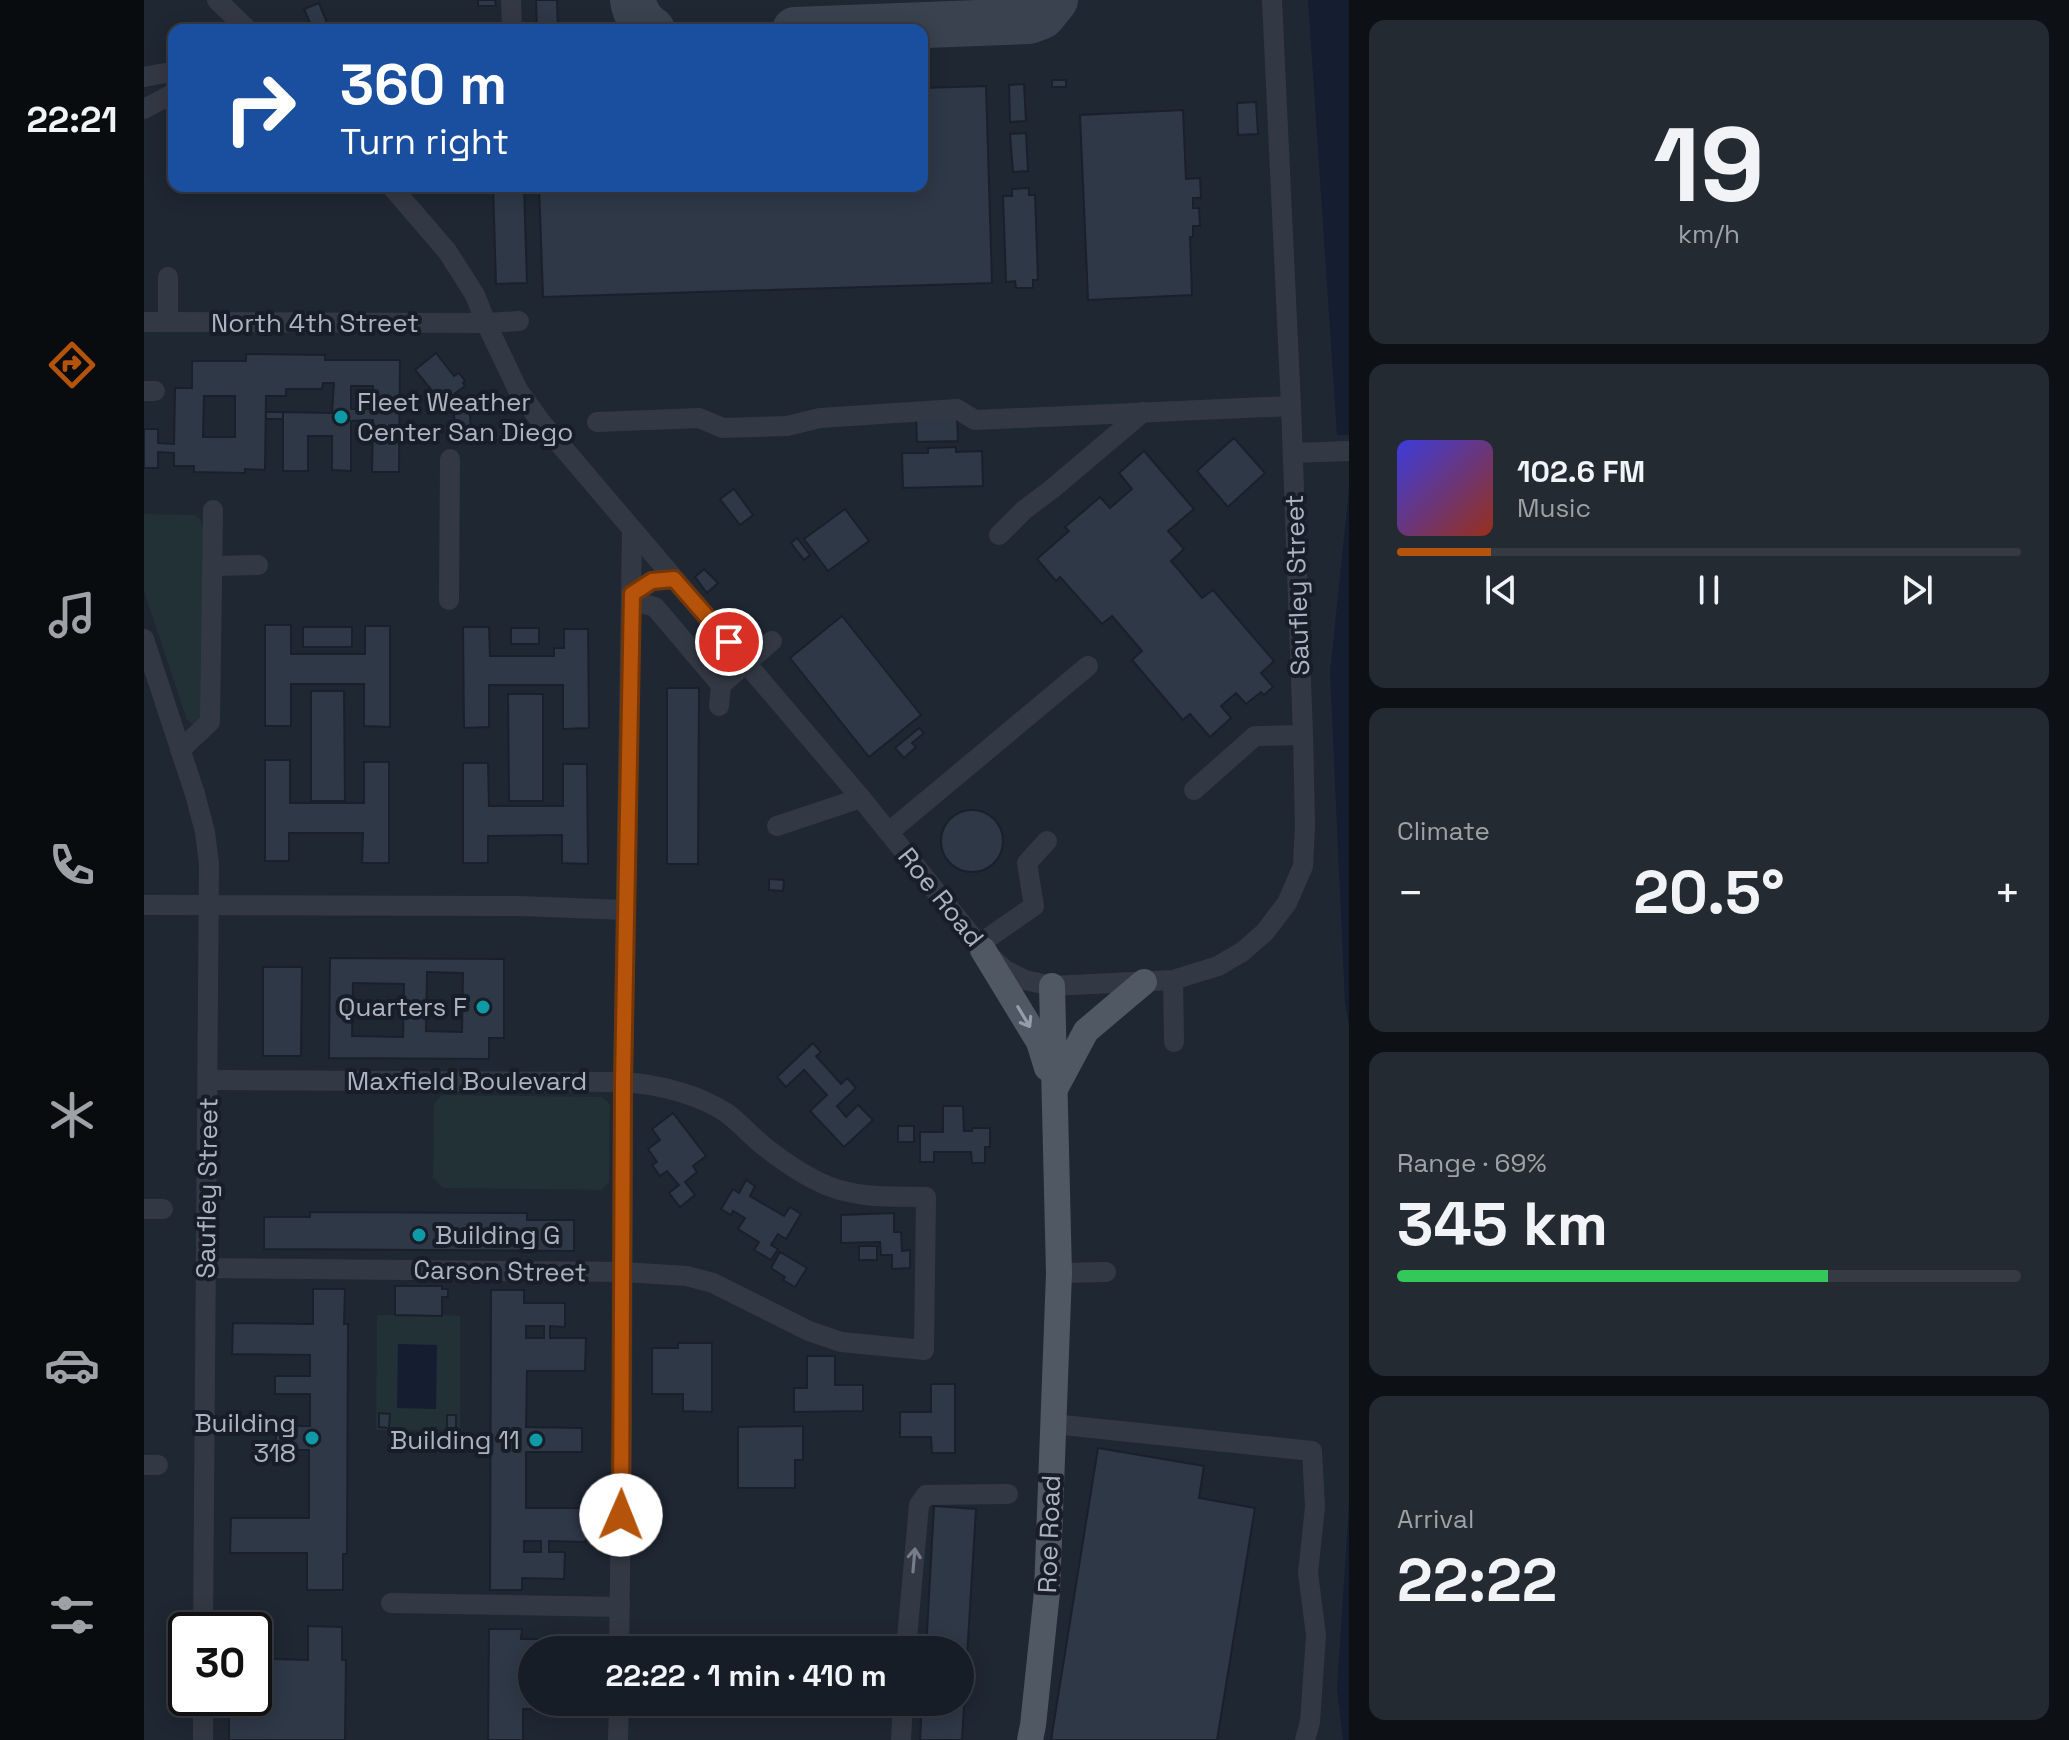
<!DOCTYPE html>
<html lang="en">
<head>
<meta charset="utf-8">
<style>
  :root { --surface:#171d26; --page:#242a32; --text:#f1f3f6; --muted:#9ea2a7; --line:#363b43; --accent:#b45309 }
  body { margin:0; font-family:"Space Grotesk",sans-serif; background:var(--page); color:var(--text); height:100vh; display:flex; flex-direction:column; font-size:30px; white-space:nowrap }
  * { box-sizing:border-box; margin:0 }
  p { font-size:26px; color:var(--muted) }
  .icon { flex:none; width:44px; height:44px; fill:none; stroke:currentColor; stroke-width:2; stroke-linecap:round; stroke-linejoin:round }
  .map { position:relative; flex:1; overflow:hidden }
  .panel { display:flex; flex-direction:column; gap:20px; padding:20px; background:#0d1015; width:720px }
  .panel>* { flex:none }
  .top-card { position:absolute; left:24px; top:24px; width:760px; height:168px; border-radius:16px; box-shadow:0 4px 20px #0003,0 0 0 2px var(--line); background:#1a4fa0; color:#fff; overflow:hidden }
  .speed { position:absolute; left:24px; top:1612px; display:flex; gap:16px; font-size:40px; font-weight:700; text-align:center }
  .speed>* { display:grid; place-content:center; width:104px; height:104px; border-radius:50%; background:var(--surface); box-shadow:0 4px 20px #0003,0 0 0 2px var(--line); line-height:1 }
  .speed .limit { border:4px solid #111; border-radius:12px; background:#fff; color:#111 }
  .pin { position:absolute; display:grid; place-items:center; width:68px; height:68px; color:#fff; margin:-34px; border:4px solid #fff; border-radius:50%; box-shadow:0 2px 8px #0007 }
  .me { position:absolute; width:88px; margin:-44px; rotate:1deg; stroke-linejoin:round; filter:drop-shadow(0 0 6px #0008) }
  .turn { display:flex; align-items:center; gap:28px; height:168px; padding:0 40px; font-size:36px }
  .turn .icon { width:104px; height:104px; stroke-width:2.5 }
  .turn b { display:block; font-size:56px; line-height:68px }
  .big { font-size:60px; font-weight:800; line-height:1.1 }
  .panel .tile { flex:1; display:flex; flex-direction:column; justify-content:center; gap:12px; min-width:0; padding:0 28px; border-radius:16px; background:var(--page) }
  .panel .dial { align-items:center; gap:0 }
  .dial b { font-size:104px; line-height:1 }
  .song { display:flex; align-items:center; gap:24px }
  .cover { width:96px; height:96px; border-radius:12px; background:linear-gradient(135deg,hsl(240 70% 55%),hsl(10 70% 35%)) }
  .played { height:8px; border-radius:4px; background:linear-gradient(90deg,var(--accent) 15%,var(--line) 15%) }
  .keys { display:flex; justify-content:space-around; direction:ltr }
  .heat { display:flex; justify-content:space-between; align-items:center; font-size:44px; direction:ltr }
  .charge { height:12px; border-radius:6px; background:linear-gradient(90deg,#34c759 69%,var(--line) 0) }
  .trip { position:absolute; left:374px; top:1636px; width:456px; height:80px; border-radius:40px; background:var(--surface); box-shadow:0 4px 20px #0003,0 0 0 2px var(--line); font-weight:800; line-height:80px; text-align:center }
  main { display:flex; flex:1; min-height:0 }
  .tabs { display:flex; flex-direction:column; width:144px; justify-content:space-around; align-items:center; background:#090c0f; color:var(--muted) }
  .tabs .icon { width:56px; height:56px }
  .tabs .current { color:var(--accent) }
  .tabs b { font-size:36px; color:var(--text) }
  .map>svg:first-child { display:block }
</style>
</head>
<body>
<main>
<nav class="tabs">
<b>22:21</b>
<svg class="icon current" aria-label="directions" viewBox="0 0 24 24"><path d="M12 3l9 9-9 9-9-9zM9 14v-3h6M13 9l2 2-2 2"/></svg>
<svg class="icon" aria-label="music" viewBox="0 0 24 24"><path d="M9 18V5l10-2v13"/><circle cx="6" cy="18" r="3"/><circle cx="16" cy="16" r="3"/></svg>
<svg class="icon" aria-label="phone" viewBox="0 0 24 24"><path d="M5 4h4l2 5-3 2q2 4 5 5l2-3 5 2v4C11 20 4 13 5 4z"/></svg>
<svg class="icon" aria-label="climate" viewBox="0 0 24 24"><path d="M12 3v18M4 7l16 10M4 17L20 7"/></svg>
<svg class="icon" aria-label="car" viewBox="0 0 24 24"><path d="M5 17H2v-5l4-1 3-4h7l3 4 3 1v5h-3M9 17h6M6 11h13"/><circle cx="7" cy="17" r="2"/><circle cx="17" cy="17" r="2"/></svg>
<svg class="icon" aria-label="filters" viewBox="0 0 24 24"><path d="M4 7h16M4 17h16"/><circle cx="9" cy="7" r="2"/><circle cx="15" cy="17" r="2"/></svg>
</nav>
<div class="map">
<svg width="1205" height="1740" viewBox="0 0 1205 1740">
  <rect width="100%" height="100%" fill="#1f2733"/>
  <g fill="#213135">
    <path d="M0,514L50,515L56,519L59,528L57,720L50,725L43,720L0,591Z"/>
    <path d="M298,1095L458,1097L466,1104L465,1182L458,1190L299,1188L289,1178L290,1104Z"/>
    <path d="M251,1286H298V1288L304,1289V1297H298V1315L316,1316V1430H232L233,1315H250Z"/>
  </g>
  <g fill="#141e30">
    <path d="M1164,0H1205V435H1193Z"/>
    <path d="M1205,489V1026L1201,1003L1186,673Z"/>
    <path d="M254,1344L293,1345L292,1409L253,1408Z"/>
    <path d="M1205,1505V1740H1199L1193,1689Z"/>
  </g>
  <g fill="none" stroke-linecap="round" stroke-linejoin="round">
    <g stroke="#3a424f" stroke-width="46">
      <path d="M489,0C491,13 497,23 508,30"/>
      <path d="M651,30L885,21L898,16L911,0"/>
    </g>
  </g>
  <g fill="#2f3847" stroke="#1a202b" stroke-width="2" fill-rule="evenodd">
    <path d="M334,0H351L352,6H334Z"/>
    <path d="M392,0H413L414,30H393Z"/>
    <path d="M175,3L186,30H169L160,9Z"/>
    <rect x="908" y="80" width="14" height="7"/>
    <path d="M880,84L882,121L866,122L865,85Z"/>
    <path d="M842,86L848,283L399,297L395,186H778V88Z"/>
    <path d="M1112,102L1114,134L1094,135L1093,103Z"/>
    <path d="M1039,110L1042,179L1056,178L1057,198H1049V208H1055L1056,226H1049V237H1046L1048,295L944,300L936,115Z"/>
    <path d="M882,133L884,171L869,172L866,134Z"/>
    <path d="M349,186H380L383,283L352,284Z"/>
    <path d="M885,188V195H891L894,280H889V288H872L871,281L862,282L859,196H868V189Z"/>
    <path d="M292,353L310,376L315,373L321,381L319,383L321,386L298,403L271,370Z"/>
    <path d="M102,354L181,355V360H256L255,472H228L229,420L207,421V471L188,470V436H164V471H139V412L188,413L190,383H179L178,389H142V396H122L121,470L101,469V473L50,472V466H30V453L14,452V468H0V429H14V443L30,444L31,388H48V361H102ZM207,386H229V409H207ZM60,396H91V437H59Z"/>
    <path d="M326,411L327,438H311L310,412Z"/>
    <rect x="122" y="412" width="17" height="7"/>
    <path d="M813,415L814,441L773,442L772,417Z"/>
    <path d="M1090,438L1121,473L1084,507L1053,471Z"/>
    <path d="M812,447V452L838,451L839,486L759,488L758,453H784V448Z"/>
    <path d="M1000,451L1050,509L1024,531L1040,549L1027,561L1058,598L1069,590L1130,661L1117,673L1129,687L1120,695L1117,692L1102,704L1092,693L1077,706L1087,718L1066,737L1046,714L1039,720L988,660L998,651L968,616L958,624L916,577L912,581L893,559L925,531L921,527L956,497L966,508L988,489L975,473Z"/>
    <path d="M590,489L609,515L596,525L576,499Z"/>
    <path d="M701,509L725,541L684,571L660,539Z"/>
    <path d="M653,538L666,555L660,560L647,543Z"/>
    <path d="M560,569L574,583L563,593L551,577Z"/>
    <path d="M698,616L777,715L725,757L646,658Z"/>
    <path d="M121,625H147V654H221V626H246V727L220,726V684H147V726H121Z"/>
    <rect x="159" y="627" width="49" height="20"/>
    <path d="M319,627H345L346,656H410V648H420V629H444L445,728L419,729V685H345V727L320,728Z"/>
    <rect x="367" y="628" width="28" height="16"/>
    <path d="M523,688H555L554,864H523Z"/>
    <path d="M167,691H200L201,801H167Z"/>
    <path d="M364,694H399V801H365Z"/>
    <path d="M775,728L780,733L768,743L772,747L760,758L751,748Z"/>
    <path d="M121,760H146V803H220V762H245V863H218L219,833H145V861H121Z"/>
    <path d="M319,763H344L345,806H419V764H443L444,864L418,863V835L344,836V863H319Z"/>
    <circle cx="828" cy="841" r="31"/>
    <path d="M625,879L640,880L639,891L625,890Z"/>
    <path d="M186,958L360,959V1038H345V1059L185,1058ZM283,972L319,973L318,1032L282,1031ZM209,983L260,984L259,1037L208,1036Z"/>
    <path d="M119,967H158L157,1056H119Z"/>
    <path d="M669,1043L677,1052L672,1056L697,1084L703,1078L712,1088L693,1106L702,1117L714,1105L729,1120L700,1147L666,1111L683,1095L660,1070L642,1087L633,1077Z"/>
    <path d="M799,1106H819L820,1131H828L829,1128H846V1147H841V1163H828L827,1152H790V1162H776V1132H799Z"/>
    <path d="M529,1113L562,1156L549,1166L553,1172L541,1182L551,1195L536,1207L525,1193L535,1185L523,1171L516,1176L508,1165L513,1162L504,1149L516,1140L508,1129Z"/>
    <rect x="754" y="1126" width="16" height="16"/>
    <path d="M602,1180L611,1186L606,1196L640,1216L646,1207L657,1214L642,1239L634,1234L627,1245L634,1249L627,1260L610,1250L615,1242L594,1229L601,1218L589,1211L587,1215L577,1209L589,1189L595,1193Z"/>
    <path d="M166,1212L383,1213V1220H430V1251L120,1249V1217H166Z"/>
    <path d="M750,1213V1232H757L758,1251L766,1250V1268L748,1269V1255H737L736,1242L697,1243V1215Z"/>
    <rect x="715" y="1246" width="18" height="14"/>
    <path d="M636,1252L663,1268L651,1287L639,1280L641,1277L627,1268Z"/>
    <path d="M251,1286H298V1289H304V1297H298V1316L251,1315Z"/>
    <path d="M169,1289H201L200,1324H204L203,1554H199V1590H163V1553H86L87,1518H165V1450H132V1426H166V1394H131V1376H166V1355L88,1354L89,1323L169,1324Z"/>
    <path d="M347,1290H380V1303H421V1327L406,1326V1338H442L441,1371H383L382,1427L438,1428V1452H382V1508H442V1542L405,1541V1552H421L420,1579L378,1578V1590H346ZM382,1326H400V1338H382ZM380,1541H397V1552H380Z"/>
    <path d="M534,1343H568V1412L539,1411V1394H508V1348H534Z"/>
    <path d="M663,1356H691V1385H719V1411L650,1412V1388H663Z"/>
    <path d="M787,1384H811V1453H788L787,1437H756V1412H787Z"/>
    <path d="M235,1413L246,1414L245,1428L235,1427Z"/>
    <rect x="303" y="1415" width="9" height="13"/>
    <path d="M659,1426V1460H651V1488H594V1427Z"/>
    <path d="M954,1448L1060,1466L1055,1498L1111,1508L1073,1740H907Z"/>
    <path d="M790,1506L832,1509L818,1740H776L778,1702H816V1650H782Z"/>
    <path d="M164,1626L198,1627V1660H202L201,1740H85V1698H110V1638H129V1659L164,1660Z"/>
    <path d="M345,1629H378L377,1639H420V1650H388V1665H378V1676H388V1702H440V1710L379,1709V1740H344Z"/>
  </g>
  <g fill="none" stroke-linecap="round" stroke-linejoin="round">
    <g stroke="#333944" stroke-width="20">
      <path d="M73,0L104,30"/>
      <path d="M367,0L368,30"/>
      <path d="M0,77L21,73"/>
      <path d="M0,109L30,93"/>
      <path d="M247,186L303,251L331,295L342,323L374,390L397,422L717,798L839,950L861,970L881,980L908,986L1029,980L1074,966L1098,952L1121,932L1143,903L1159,866L1161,825L1159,735L1147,406L1128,0"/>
      <path d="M0,322L342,323L375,321"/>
      <path d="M24,322V277"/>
      <path d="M0,391H11"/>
      <path d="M453,422L555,418L579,428L643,426L676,418L813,409L831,420L1147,406"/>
      <path d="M1149,453L1205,451"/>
      <path d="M855,535L880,510L908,489L999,412"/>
      <path d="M69,566L114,565"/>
      <path d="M488,594L508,581L530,579"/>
      <path d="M305,600L306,459"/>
      <path d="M487,600L511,607L577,685L575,706"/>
      <path d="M0,639L51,794L61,832L65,864L59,1630"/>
      <path d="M577,685L628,641"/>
      <path d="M36,750L66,722L69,510"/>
      <path d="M1050,790L1111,736L1159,735"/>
      <path d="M633,826L717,798"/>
      <path d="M745,832L944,666"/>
      <path d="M0,905L375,906L482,910"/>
      <path d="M834,945L890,906L883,863L903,841"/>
      <path d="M1029,980L1030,1042"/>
      <path d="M0,1209H19"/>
      <path d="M62,1268L478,1272L543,1276L569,1283L665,1331L697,1342L780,1350L782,1197C747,1196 718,1199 684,1186C662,1177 640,1162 621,1147C608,1137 597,1124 584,1114C555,1094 513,1084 479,1082L64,1080"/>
      <path d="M915,1273L962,1272"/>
      <path d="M909,1424L1168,1451L1171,1507L1164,1573L1172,1635L1166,1722L1161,1740"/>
      <path d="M0,1465H14"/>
      <path d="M247,1603L476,1607"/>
      <path d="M475,1650L478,1431L479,1082L488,530"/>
      <path d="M762,1650L775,1505L782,1495L864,1494"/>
      <path d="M59,1740V1698"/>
      <path d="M474,1740L475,1702"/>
      <path d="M757,1740L759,1702"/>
    </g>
    <g stroke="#505864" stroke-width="26">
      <path d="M839,950L895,1042L903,1068"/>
      <path d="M912,1087L942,1031L1000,982"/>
      <path d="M886,1740L889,1725L903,1592L915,1273L908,986"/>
    </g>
  </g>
  <defs><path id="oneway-shaft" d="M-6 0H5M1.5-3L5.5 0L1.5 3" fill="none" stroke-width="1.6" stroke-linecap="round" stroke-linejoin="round" transform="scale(2)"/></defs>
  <use stroke="#959caa" href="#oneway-shaft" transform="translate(880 1017) rotate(59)"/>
  <use stroke="#767c89" href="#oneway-shaft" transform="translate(770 1560) rotate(-85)"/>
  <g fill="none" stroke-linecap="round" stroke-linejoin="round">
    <defs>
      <path id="route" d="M477,1515L479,1082L488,594L508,581L530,579L585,642"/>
    </defs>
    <use href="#route" stroke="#753606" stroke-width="20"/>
    <use href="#route" stroke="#b45309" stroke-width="14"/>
  </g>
  <g fill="#0f9aa8" stroke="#181e28" stroke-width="3">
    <circle cx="197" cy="417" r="8"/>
    <circle cx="339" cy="1007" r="8"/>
    <circle cx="275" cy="1235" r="8"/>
    <circle cx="168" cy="1438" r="8"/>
    <circle cx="392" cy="1440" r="8"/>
  </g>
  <g text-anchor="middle" stroke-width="8" stroke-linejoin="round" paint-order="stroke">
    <g font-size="26" fill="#acb3c2" stroke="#181e28">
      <text x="171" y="332">North 4th Street</text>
      <text transform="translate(1153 585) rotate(-92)" y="9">Saufley Street</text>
      <text transform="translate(797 897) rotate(51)" y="9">Roe Road</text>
      <text x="323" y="1090">Maxfield Boulevard</text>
      <text transform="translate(63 1188) rotate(-89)" y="9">Saufley Street</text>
      <text transform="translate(356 1271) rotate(1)" y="9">Carson Street</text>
      <text transform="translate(905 1534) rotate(-88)" y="9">Roe Road</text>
    </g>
    <g font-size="26" fill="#acb3c2" stroke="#181e28" text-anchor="end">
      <text x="213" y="411" text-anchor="start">Fleet Weather<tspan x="213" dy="30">Center San Diego</tspan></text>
      <text x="323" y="1016">Quarters F</text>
      <text x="291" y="1244" text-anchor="start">Building G</text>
      <text x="152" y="1432">Building<tspan x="152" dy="30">318</tspan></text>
      <text x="376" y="1449">Building 11</text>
    </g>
  </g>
</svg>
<div class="speed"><div class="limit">30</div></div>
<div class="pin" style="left:585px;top:642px;background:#d93025"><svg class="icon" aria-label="arrive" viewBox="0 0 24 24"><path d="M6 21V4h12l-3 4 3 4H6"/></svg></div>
<svg class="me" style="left:477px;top:1515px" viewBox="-20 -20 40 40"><circle r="19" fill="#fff"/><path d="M0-13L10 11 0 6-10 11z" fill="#b45309"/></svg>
<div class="trip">22:22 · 1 min · 410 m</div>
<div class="top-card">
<div class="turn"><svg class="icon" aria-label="right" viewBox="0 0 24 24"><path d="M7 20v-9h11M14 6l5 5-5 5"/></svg><div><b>360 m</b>Turn right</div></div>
</div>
</div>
<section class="panel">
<div class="tile dial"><b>19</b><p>km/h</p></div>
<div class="tile">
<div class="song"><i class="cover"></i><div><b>102.6 FM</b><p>Music</p></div></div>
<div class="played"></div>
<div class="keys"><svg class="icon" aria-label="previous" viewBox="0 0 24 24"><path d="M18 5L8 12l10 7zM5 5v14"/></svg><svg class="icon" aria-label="pause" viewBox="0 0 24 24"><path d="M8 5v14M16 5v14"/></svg><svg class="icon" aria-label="next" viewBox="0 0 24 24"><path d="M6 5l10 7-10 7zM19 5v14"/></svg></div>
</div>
<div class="tile"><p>Climate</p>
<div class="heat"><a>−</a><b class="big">20.5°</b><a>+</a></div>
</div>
<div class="tile"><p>Range · 69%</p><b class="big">345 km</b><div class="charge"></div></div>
<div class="tile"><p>Arrival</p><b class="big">22:22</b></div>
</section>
</main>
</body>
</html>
